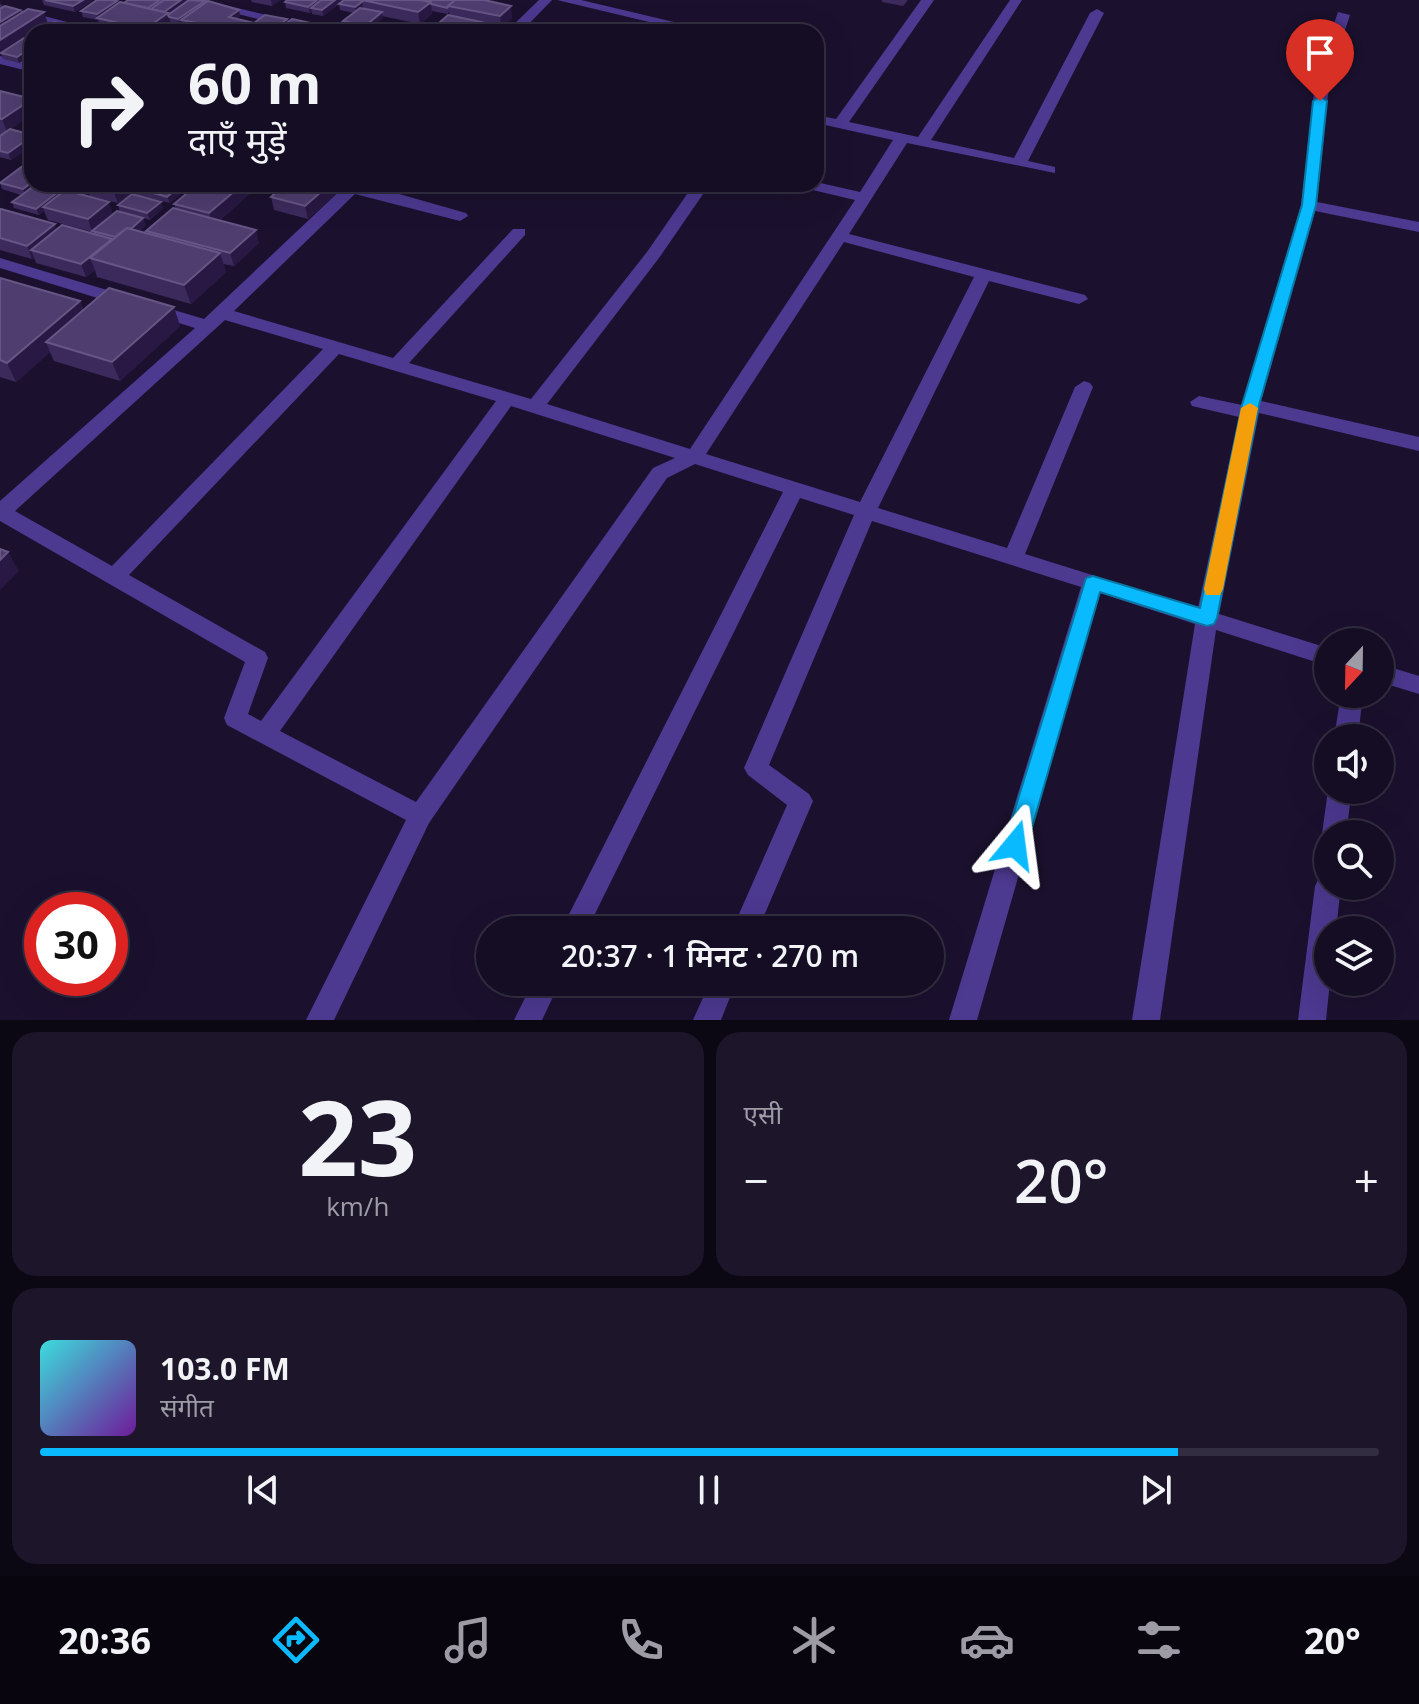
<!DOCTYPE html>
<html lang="hi">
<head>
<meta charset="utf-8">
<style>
  :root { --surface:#140d23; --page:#1d162b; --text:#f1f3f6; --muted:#9d9ca6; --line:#332d41; --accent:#0abaff }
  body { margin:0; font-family:"Open Sans","Noto Sans Devanagari",sans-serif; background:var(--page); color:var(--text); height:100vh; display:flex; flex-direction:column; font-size:30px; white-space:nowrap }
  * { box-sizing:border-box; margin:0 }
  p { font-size:26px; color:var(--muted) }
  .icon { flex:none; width:44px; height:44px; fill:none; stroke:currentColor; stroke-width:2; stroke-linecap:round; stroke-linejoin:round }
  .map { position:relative; height:1020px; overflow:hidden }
  .details { display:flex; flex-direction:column; gap:12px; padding:12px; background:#0b0713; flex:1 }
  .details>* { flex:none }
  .hud { position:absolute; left:24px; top:24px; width:800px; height:168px; border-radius:24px; box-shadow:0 8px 32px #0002,0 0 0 2px var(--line); background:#140d23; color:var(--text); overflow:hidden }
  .needle { width:52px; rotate:202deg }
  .controls { position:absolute; left:1314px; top:628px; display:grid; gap:16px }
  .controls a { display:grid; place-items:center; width:80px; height:80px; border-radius:50%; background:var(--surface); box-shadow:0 8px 32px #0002,0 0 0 2px var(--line); font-size:40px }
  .speed { position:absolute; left:24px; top:892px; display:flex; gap:16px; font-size:40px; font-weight:700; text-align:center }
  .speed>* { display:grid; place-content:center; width:104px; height:104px; border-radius:50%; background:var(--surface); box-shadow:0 8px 32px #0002,0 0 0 2px var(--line); line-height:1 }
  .speed .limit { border:12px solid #d22; background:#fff; color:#111 }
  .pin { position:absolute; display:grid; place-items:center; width:68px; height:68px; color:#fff; margin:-82px -34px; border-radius:50% 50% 50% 0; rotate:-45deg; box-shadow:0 0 8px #0007 }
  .pin .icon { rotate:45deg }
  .me { position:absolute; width:88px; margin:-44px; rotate:16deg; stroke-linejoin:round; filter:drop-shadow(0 0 6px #0008) }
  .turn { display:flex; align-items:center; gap:28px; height:168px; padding:0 32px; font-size:36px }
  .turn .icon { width:104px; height:104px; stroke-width:2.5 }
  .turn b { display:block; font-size:56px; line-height:68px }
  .big { font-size:60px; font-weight:600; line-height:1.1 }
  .details .widget { flex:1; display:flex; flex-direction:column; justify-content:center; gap:12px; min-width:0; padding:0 28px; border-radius:24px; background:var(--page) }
  .details .dial { align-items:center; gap:0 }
  .dial b { font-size:104px; line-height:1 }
  .song { display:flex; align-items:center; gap:24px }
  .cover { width:96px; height:96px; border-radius:12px; background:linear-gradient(135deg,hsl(180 70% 55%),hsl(280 70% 35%)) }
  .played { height:8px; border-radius:4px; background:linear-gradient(90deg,var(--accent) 85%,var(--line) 85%) }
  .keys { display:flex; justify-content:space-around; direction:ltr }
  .heat { display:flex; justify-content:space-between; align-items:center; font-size:44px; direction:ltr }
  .details .tiles { flex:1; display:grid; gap:12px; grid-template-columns:1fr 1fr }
  .widget:last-child { grid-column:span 2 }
  .trip { position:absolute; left:476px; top:916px; width:468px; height:80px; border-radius:40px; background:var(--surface); box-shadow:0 8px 32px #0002,0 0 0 2px var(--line); font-weight:600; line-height:80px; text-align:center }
  .tab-bar { display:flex; height:128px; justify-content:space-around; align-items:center; background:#08050e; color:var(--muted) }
  .tab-bar .icon { width:56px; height:56px }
  .tab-bar .active { color:var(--accent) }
  .tab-bar b { font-size:36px; color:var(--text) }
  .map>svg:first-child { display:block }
</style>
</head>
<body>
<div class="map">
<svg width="1419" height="1020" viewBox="0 0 1419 1020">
  <rect width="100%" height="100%" fill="#1b112f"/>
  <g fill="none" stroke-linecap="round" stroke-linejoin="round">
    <g fill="#4c3990" fill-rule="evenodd">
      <path d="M181,0H204L336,32H311Z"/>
      <path d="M539,0H552L521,32H506Z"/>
      <path d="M557,0H581L716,32H691Z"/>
      <path d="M921,0H934L849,122L918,137L1010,0H1022L931,140L1014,158L1090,13L1097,9L1104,13L1028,161L1055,167V173L907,143L849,234L1085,295L1088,299L1079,304L989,281L878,508L1007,548L1075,387L1084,381L1090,383L1093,387L1025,554L1198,608L1239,417L1192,406L1190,402L1199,396L1242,405L1301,205L1316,76L1338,12L1350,15L1330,76L1317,202L1419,222V232L1315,211L1261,401L1419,437V451L1259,413L1219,614L1328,648V666L1216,630L1160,1020H1132L1195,624L1100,593L977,1020H949L1081,587L872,521L769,765L809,794L813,801L758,930H732L787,805L748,775L744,768L854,515L800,498L587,930H561L783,492L695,464L667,478L429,823L334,1020H306L406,820L227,725L224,718L245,662L0,521V501L195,328L0,268V258L204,319L347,184H364L466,213L468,216L460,221L355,194L234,311L393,358L513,229H525V235L409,363L531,399L647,252L694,184H710L659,258L547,404L690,449L855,200L800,187L797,184L816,182L860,192L893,140L816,123V115L836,119ZM844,242L974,277L860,502L706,454ZM225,320L323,349L112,566L15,511ZM339,354L496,401L261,721L248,714L268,658L265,652L129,575ZM511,406L675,458L653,468L416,802L280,731Z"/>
      <path d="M0,5L95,29L97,32H74L0,13Z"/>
      <path d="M0,56L32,64V72L0,64Z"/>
      <path d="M1380,664L1419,676V694L1380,682Z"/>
      <path d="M1341,694H1363L1358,738H1334Z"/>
      <path d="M1328,790H1352L1346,834H1328V843L1322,834Z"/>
      <path d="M1328,875V886H1341L1336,930H1328L1330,982L1326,1020H1298L1315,886L1319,878Z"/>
      <path d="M533,982H560L542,1020H514Z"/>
      <path d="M710,982H736L721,1020H693Z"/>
    </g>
  </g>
  <g fill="#3d2a5d">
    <path d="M42,0H92V1L75,12L44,5Z"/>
    <path d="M95,0H113L118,4L124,3L128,0H187V2L205,3L239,10L240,16L236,19L254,23H288L320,25L321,31L190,32V29L191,28L183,26L182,24L180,25L171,23V25L161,32H111L101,30L98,20L83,17L81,11L96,0Z"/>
    <path d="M251,0H281L272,6L252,2Z"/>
    <path d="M484,0L512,18L501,28L486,25L487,32H431V30L450,16L449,12L447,14L432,11V14L420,24L382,16L383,18L368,31L344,26L343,21L354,13L340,10L339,4L323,16L312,14V12L310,13L286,8L285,2Z"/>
    <path d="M882,0H908L903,6L882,2Z"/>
    <path d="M0,3L3,7L20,10L32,35L26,39L31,40L30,37L32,36V55L19,63L3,59L1,54L0,55Z"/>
    <path d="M0,91L32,100V120L30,115L7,132L32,135V145L11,160L0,157Z"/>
    <path d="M0,182L41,184L38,187L58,192L59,195L146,225L139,231L147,233L146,231L176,209L174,204L198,184H257V187L219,221L259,243L234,266L223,264L226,272L191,304L97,277L95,270L86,277L36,263L34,258L32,259L0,250V209L57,229L94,234L93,232L48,220L44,211L39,215L14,208L12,202L21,195L2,189Z"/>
    <path d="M54,184H192L189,186L186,185L187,189L170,203L138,195L136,189L118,203L90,196L87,189L83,192Z"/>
    <path d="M269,184H347L308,219L274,210L271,197L281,187Z"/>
    <path d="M161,202L163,208L150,220L120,212L118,205Z"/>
    <path d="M0,278L80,301L83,310L180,326L120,381L54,361L50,352L16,382L0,377Z"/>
  </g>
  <g fill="#281843">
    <path d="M83,0H92V1L75,12L73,6Z"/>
    <path d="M181,0H187V3L169,16L171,25L161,32H146L145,29L161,14Z"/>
    <path d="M271,0H281L272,6Z"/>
    <path d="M317,0H327L311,8L312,12L310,13L308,7Z"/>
    <path d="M335,0H344L323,16L322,10Z"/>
    <path d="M117,1L119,7L98,18L97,14Z"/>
    <path d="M205,1L206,7L181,20L182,24L180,25L178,19Z"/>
    <path d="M362,2L363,8L356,13L355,7Z"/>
    <path d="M431,2L432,14L420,24L418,12Z"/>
    <path d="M511,6L512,18L501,28L500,16Z"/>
    <path d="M20,10L24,22L0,37V22Z"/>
    <path d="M239,10L240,16L230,23L229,17Z"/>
    <path d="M44,12L48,24L37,32H32V35L0,55V40Z"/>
    <path d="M382,12L383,18L366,32L365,26Z"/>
    <path d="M287,19L289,26L279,29L280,32H271Z"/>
    <path d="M486,23L487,32H476Z"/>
    <path d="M320,25L321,32H311Z"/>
    <path d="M32,47V55L19,63L17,57Z"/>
    <path d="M32,99V113L29,112L30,115L7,132L2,119Z"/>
    <path d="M32,136V145L11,160L8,153Z"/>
    <path d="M32,182V184H41L25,196L23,189Z"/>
    <path d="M82,184H86L87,189L83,192L81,185Z"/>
    <path d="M121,184H142L118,203L113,190Z"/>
    <path d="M183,184H185L187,189L170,203L167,197Z"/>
    <path d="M243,184H257V187L213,226L209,213Z"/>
    <path d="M330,184H347L308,219L305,206Z"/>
    <path d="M58,192L60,199L43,207L44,211L39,215L36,209Z"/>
    <path d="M109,202L113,215L92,232L88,219Z"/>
    <path d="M161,202L163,208L150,220L147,213Z"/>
    <path d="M143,218L146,225L121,245L119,238Z"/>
    <path d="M55,224L60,237L31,250L34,258L32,259L27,246Z"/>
    <path d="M256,230L259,243L234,266L230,253Z"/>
    <path d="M112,239L90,258L95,270L86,277L81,264Z"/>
    <path d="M220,253L226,272L191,304L184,285Z"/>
    <path d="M80,301L88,320L46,342L50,352L16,382L7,363Z"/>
    <path d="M174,307L180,326L120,381L112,362Z"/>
    <path d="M8,552L19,571L0,590V560Z"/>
  </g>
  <g fill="#4f3d6f" stroke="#675685" stroke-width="2">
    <path d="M45,0H83L73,6Z"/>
    <path d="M97,0H113L117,1L97,14L81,11Z"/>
    <path d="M128,0H160L148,8L124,3Z"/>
    <path d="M164,0H181L164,12L151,9Z"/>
    <path d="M189,0L205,1L178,19L169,17L168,15Z"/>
    <path d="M287,0H317L308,7L285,2Z"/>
    <path d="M321,0H335L322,10L311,8Z"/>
    <path d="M344,0H362L363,1L355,7L339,4Z"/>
    <path d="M362,0H420L431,2L418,12Z"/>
    <path d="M421,0H455L447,8L431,4V2Z"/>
    <path d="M455,0H484L511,6L500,16L448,6Z"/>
    <path d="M208,1L239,10L229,17L254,23L265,15L287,19L271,32L248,27L241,32H204L190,29L198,23L181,20Z"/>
    <path d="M120,2L168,13L145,29L97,18Z"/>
    <path d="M5,6L20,10L0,22V9Z"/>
    <path d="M360,8L382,12L365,26L343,21Z"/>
    <path d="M28,9L44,12L0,40V26Z"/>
    <path d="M448,15L486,23L476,32H441L431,30Z"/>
    <path d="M292,19L320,25L311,32H292L279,29Z"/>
    <path d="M54,22L79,27L71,32H37Z"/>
    <path d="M341,25L374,32H333Z"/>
    <path d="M24,38L32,40V47L17,57L1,53Z"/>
    <path d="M0,91L32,99L2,119H0Z"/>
    <path d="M10,129L32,135V136L8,153L0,151V136Z"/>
    <path d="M28,162L32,163V182L23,189L0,183Z"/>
    <path d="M89,184H121L113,190Z"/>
    <path d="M141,184H183L167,197L136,188Z"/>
    <path d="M198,184H243L209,213L174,204Z"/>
    <path d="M285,184H330L305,206L271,197Z"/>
    <path d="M34,186L58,192L36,209L12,202Z"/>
    <path d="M65,190L109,202L88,219L43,207Z"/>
    <path d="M132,194L161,202L147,213L118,205Z"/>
    <path d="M173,208L256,230L230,253L146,231Z"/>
    <path d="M0,209H1L55,224L27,246L0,238Z"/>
    <path d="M117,211L143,218L131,229L127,228L115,237L92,231Z"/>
    <path d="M62,225L112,239L81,264L31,250Z"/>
    <path d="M127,228L220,253L184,285L90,258Z"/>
    <path d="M0,278L80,301L7,363L0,360Z"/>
    <path d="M109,288L174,307L112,362L46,342Z"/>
    <path d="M0,549L8,552L0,560Z"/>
  </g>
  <path fill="#0abaff" stroke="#0679a6" stroke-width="2" d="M1320,97L1327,101L1316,205L1259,405L1217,618L1214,624L1207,626L1100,592L1027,845L1023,852L1015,855L1007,852L1004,845L1086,578L1093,576L1200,608L1242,405L1302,205L1313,101Z"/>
  <path fill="#f59e0b" d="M1250,403L1258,408L1223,589L1220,595H1206L1204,589L1241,408Z"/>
</svg>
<div class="controls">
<a><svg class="needle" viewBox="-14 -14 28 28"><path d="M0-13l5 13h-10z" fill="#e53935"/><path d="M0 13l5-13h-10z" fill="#9d9ca6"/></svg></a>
<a><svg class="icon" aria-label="sound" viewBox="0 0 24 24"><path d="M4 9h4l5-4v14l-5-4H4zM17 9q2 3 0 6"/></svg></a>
<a><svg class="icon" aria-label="search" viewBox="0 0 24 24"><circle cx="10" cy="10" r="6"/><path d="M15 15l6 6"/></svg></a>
<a><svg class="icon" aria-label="layers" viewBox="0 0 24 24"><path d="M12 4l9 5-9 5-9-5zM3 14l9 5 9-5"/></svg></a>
</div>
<div class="speed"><div class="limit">30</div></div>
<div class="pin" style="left:1320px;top:101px;background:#d93025"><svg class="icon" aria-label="arrive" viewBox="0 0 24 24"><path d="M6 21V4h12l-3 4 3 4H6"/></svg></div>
<svg class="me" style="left:1015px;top:845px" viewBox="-20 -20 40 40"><path d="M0-17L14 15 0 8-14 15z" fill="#0abaff" stroke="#fff" stroke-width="4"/></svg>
<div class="trip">20:37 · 1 मिनट · 270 m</div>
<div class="hud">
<div class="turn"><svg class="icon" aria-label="right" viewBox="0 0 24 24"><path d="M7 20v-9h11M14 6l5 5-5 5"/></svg><div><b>60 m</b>दाएँ मुड़ें</div></div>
</div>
</div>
<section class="details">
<div class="tiles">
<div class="widget dial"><b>23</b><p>km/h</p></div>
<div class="widget"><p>एसी</p>
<div class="heat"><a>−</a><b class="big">20°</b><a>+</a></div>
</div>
<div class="widget">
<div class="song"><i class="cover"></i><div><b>103.0 FM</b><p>संगीत</p></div></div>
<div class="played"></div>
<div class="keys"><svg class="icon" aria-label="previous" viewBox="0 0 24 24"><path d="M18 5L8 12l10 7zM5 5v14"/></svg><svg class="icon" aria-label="pause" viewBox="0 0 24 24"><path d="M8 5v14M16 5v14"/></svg><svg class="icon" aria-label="next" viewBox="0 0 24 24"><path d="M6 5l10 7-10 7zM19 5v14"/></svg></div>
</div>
</div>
</section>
<nav class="tab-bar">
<b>20:36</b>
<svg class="icon active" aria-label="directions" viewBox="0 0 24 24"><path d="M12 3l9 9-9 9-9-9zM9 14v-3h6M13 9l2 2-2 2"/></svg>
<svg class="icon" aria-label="music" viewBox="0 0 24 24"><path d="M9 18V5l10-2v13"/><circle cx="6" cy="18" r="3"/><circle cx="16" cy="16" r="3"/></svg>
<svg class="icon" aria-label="phone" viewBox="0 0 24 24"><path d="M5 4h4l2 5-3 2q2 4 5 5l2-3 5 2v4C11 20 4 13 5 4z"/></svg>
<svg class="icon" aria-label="climate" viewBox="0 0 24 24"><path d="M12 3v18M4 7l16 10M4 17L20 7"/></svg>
<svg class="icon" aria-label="car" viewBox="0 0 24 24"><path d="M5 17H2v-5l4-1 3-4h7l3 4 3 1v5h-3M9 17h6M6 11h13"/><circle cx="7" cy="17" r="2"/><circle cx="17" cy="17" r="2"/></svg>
<svg class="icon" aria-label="filters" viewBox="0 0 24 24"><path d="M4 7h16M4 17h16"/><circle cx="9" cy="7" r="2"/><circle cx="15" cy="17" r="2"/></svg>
<b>20°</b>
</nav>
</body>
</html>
